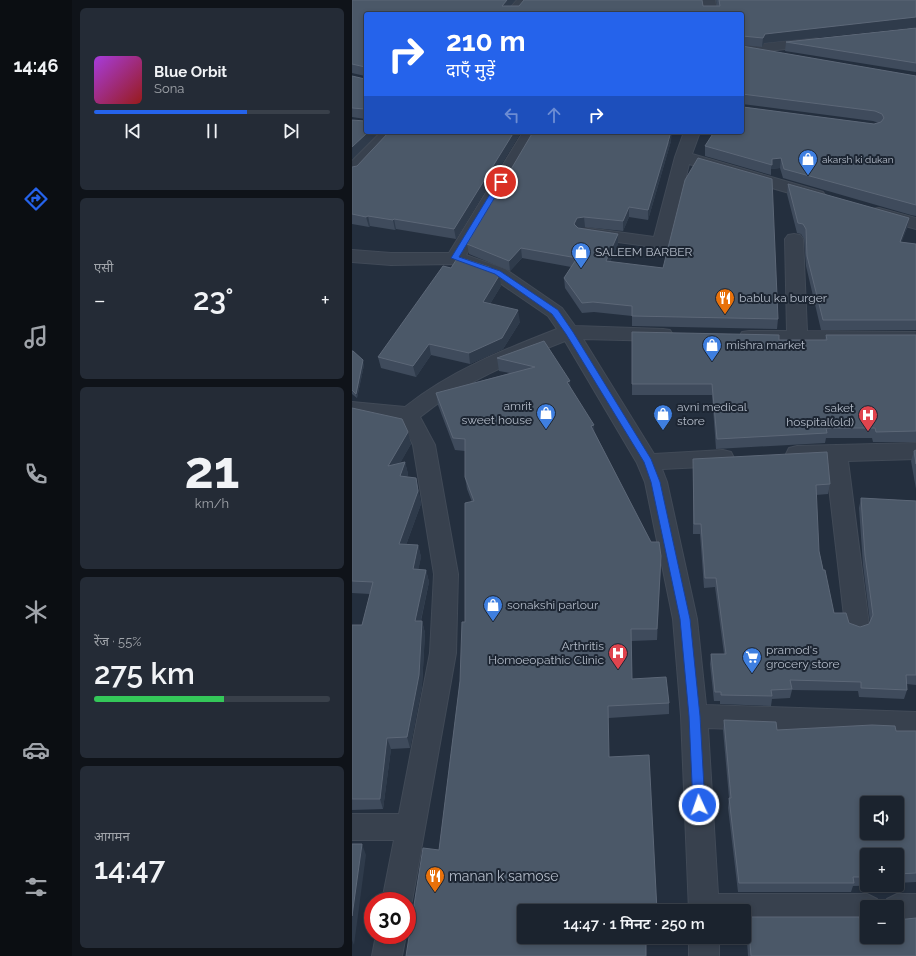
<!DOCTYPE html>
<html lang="hi">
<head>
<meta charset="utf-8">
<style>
  :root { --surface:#1b232e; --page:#242b36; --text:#f1f3f6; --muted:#a0a4aa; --line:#39404a; --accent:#2563eb }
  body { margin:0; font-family:Raleway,"Noto Sans Devanagari",sans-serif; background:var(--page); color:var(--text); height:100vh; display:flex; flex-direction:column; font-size:15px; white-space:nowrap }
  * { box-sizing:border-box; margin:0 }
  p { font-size:13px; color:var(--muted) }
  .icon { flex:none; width:22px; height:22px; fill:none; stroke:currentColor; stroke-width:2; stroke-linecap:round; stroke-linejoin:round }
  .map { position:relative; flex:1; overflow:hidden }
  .details { display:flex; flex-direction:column; gap:8px; padding:8px; background:#0f1319; width:280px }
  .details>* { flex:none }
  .banner { position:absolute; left:12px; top:12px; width:380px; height:122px; border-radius:4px; box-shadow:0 2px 6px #0003,0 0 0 1px var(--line); background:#2563eb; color:#fff; overflow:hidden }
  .controls { position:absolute; left:508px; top:796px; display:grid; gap:8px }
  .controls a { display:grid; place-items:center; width:44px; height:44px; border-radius:4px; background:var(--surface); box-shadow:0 2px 6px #0003,0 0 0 1px var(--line); font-size:20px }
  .speed { position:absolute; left:12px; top:892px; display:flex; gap:8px; font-size:20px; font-weight:700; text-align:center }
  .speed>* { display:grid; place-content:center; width:52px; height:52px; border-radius:50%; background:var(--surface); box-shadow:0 2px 6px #0003,0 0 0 1px var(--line); line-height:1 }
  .speed .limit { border:6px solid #d22; background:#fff; color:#111 }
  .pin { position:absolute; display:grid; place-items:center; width:34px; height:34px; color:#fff; margin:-17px; border:2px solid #fff; border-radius:50%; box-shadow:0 1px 4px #0007 }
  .me { position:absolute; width:44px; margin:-22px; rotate:357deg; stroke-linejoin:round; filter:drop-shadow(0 0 3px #0008) }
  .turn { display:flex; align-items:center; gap:14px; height:84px; padding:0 16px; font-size:18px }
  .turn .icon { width:52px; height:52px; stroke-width:2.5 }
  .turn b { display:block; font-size:28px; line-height:34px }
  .lanes { display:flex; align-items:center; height:38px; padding:0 16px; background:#0003; justify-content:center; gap:20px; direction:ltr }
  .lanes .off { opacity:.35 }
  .big { font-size:30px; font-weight:600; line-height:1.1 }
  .details .tile { flex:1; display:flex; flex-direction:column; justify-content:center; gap:6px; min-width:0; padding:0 14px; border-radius:6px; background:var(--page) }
  .details .dial { align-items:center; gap:0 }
  .dial b { font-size:52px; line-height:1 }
  .song { display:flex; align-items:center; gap:12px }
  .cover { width:48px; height:48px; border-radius:6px; background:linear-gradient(135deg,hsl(280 70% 55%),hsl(0 70% 35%)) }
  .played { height:4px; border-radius:2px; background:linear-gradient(90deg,var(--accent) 65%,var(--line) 65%) }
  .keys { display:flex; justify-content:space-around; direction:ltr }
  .heat { display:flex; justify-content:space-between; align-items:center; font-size:22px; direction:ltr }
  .charge { height:6px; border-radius:3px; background:linear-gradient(90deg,#34c759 55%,var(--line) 0) }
  .trip { position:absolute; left:165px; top:904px; width:234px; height:40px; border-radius:4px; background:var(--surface); box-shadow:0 2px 6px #0003,0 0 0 1px var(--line); font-weight:600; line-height:40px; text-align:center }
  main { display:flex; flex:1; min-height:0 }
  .dock { display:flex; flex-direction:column; width:72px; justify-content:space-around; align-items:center; background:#0b0e12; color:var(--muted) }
  .dock .icon { width:28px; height:28px }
  .dock .active { color:var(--accent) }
  .dock b { font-size:18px; color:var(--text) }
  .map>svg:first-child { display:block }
</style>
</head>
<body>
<main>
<nav class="dock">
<b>14:46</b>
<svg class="icon active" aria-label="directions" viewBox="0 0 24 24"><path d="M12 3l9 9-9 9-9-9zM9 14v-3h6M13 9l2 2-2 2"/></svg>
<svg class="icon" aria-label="music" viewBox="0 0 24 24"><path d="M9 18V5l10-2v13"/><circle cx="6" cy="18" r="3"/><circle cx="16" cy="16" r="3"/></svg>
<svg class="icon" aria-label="phone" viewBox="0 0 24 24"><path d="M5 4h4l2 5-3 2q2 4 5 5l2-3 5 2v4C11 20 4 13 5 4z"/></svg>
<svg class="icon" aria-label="climate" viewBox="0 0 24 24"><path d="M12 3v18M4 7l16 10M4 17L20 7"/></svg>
<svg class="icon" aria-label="car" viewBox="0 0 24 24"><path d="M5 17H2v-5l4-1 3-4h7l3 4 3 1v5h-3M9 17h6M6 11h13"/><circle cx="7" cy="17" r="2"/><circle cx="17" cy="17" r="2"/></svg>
<svg class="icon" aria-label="filters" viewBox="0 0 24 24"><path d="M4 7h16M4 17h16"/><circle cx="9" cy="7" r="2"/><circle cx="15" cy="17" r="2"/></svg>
</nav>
<section class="details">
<div class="tile">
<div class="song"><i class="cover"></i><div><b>Blue Orbit</b><p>Sona</p></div></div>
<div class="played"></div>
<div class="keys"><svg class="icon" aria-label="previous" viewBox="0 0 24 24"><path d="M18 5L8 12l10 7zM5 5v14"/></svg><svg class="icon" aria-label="pause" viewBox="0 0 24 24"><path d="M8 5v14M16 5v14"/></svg><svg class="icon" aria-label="next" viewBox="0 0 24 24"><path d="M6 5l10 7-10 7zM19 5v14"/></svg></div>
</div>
<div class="tile"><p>एसी</p>
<div class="heat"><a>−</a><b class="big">23°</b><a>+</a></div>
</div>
<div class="tile dial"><b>21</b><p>km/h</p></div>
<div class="tile"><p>रेंज · 55%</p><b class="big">275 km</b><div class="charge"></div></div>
<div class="tile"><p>आगमन</p><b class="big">14:47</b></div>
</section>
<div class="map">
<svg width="564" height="956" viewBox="0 0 564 956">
  <rect width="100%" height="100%" fill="#242f3e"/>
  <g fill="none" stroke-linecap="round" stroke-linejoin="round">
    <defs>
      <g id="minor">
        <path d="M165,0H180L167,14H152Z"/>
        <path d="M349,0H363L366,14H352Z"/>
        <path d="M463,38L468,39L470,42L468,45L390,54V46Z"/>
        <path d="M29,132H46L6,175L0,176V161Z"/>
        <path d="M171,132H187L114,255L153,269L210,308L223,326L311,329L318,330L321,335L318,340L311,341L231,339L302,454L371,450L379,452L382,458L379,464L371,466L310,469L315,482L345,619L354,705L564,712V736L356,728L366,894H515L525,899L529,907H515V924H392V911H337L329,716L321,619L293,482L285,463L213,341C162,361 111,382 68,417L83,445L106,574L104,653L60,901L55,911V901H30L42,840H0V814H47L78,653L82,574L61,445L50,422L0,416V402L53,407C98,371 151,350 205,329L196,316L139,277L101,264L39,265L0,262V250L39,253H97Z"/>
        <path d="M332,132H348L340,154L471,192L474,196L471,200L465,201L337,164L318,243L315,247L309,248L230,237L227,233L230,229L236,228L302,237L323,157Z"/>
        <path d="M527,208L564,218V229L521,217L518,213L521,209Z"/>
        <path d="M442,234L448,235L451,239L455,331L564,332V344L397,343L390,342L387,337L390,332L397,331H435L433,239L436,235Z"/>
        <path d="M564,443V459L496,461L517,625L514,632L505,635L496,632L493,625L474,461L445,462L437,460L434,454L437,448L445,446Z"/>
        <path d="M545,894H564V924H545V907H531L535,899Z"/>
        <path d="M24,935H54L50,956H20Z"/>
        <rect x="337" y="937" width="30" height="19"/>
      </g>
    </defs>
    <use href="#minor" stroke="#414a57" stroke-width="2"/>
    <use href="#minor" fill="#38414e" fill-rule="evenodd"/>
  </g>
  <g fill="#3f4b5c" fill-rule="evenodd">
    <path d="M0,0H163L158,6H365L364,0H564V27L412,43L410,47L390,45V14H14V132H27L0,159L13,121V119L0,117V76L13,79V76L0,73Z"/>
    <path d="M564,28V72L433,51L434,42Z"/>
    <path d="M390,46L564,76V216L559,215L431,178L428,168L419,169V175L353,156V146L390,132ZM390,104L521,121L527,123L522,124L391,107Z"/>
    <path d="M169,132L104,239L44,229L43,230L18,226L17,227L0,224V167Z"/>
    <path d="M319,141L296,220L277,217L271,231L233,227L226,228L266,234V244L258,262L426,319L425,329L280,326V316L242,312L230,313L213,288L212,278L219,267L170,258L158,271L117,254L115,244Z"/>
    <path d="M436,184L557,218L555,228L549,242L564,244V330H469L454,266L452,239L449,234L445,233L435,194Z"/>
    <path d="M148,274L149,286L138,304L168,322L151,349L118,364L79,355L64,377L29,368L26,357Z"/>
    <path d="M280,332L427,340H473L474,335H564V442H521L520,438H474L473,443L364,449L360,395H280Z"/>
    <path d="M192,341L218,388L243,433L299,542L309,556L305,640L279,641L280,679L317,703V714L257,718L87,850L108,681L113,622L120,502L115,489L113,477V451L103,450L86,405L84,393L158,373L147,371L145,358Z"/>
    <path d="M0,351L12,365L5,398L0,394Z"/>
    <path d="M0,408L59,444L48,463L53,462L56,474L55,477L64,478L69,504L54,545H66L69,557L66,570H74L77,582L69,621H70L73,633L70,686L58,748L39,749L31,809L0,810V625H10L18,594L0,593Z"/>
    <path d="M564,450V489L559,461L562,451Z"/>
    <path d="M341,459L478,484L476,494L464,495L467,551L482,613L497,623L508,627L517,624L518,622L511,565L507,508L509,498L564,501V685L555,684V690L552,699L507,697L506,691L440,690L438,698L420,699L419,706L368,704V701H362L358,664L359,654H372L363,587L352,588L348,534H341Z"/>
    <path d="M372,720L425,730L544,731H564V882L545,883V855H515V885H543L501,886L499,892H386L376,808L377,798L371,730Z"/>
    <path d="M396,917L508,922L564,956H396L394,926Z"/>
  </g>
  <g fill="#2f3b4b">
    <path d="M155,0H163L152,14L150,6Z"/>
    <path d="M564,17V27L412,43L410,47L411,38L413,34Z"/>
    <path d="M16,132H27L0,159V147Z"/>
    <path d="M162,132H169L104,239L102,229Z"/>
    <path d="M320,132L319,141L296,220V210Z"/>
    <path d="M429,158L428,168L419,169L420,159Z"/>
    <path d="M277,207V217L271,231V221Z"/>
    <path d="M16,216L18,226L17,227L14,217Z"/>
    <path d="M232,217L233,227L226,228L222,224L225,218Z"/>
    <path d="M557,218L555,228L546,252L548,242Z"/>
    <path d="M42,219L44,229L43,230L41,220Z"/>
    <path d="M266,234V244L254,271V261Z"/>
    <path d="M169,248L170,258L158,271L157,261Z"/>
    <path d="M148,274L149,286L132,314L131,302Z"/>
    <path d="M166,310L168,322L151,349L118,364L117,353Z"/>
    <path d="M77,344L79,355L64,377L61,366Z"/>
    <path d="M11,360L12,365L5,398L4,394Z"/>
    <path d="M218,381L219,393L215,382Z"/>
    <path d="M242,425L243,437L239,426Z"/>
    <path d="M56,432L59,444L39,479L36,466Z"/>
    <path d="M53,462L56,474L50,488L48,476Z"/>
    <path d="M64,478L69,504L50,556L47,544Z"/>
    <path d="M66,545L69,557L64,581L61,569Z"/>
    <path d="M309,556V568L305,640V629Z"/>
    <path d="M74,570L77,582L66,633L63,621Z"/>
    <path d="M70,621L73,633L70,686L58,748L55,737Z"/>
    <path d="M35,738L39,749L31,809L28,799Z"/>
    <path d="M10,844L14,855L2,945L0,940V916Z"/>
  </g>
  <g fill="#4b5868" stroke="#5c6777" fill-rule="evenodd">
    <path d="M0,0H155L150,6H167L172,0H350L351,6H368L367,0H564V17L413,34L411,38L390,36V14H14V132H16L0,147V120L13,121V109L0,108V76L13,79V67L0,64Z"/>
    <path d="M564,28V63L434,42Z"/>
    <path d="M390,46L564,76V205L432,169L429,158L420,159V165L353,146L362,132H390V98L391,107L522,124L529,122L532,118L530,114L523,111L390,94Z"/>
    <path d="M37,132H162L102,229L42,219L41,220L16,216L14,217L0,214V167L5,166Z"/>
    <path d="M181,132H319L296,210L277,207L271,221L232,217L225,218L222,224L226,228L266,234L254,261L311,268L333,180L346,158L420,179L426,319L280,316V306L241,302L230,303L212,278L225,258L169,248L157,261L115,244Z"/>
    <path d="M436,184L557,218L548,242L564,244V320H471L455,256L454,229L451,224L446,223Z"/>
    <path d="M106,257L137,267L148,274L131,302L166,310L150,338L117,353L77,344L61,366L26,357L91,266L99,268Z"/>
    <path d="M280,332L427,335V340H475L474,335H564V431L524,432L523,428H474L475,433L365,439L360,384H280Z"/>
    <path d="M192,341L218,381L215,382L242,425L239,426L299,542H307L309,556L305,629H279L280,679L314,677L317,703L256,706L257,757L297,755L305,911H172V937H294V956H54L71,848L87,850L108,681L110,622H113V503L122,501L113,477V439L101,438L84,393L183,367L145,358Z"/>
    <path d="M0,351H1L11,360L4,394L0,390Z"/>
    <path d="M0,408L50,419L56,432L36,466L53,462L48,476L64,478L66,491L47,544L66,545L61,569L74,570L63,621H70L67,675L55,737L35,738L28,799H0V625H10L21,582L0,581Z"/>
    <path d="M564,450V464L562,451Z"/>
    <path d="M475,452L478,484L464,485L467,551L471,570H473L482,613H494L497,623L508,627L517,624L521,615L513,555L509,498L564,501V675H554L555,690L509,688V682L438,680L440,689L419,690L420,696L369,695V692H363L359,654H374L364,578H353L349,524H342L341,459Z"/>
    <path d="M372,720L424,722L425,730L520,725L543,726L544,731H564V873L546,874L547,876H545V855H515V877H501L502,883H387L377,798H379ZM515,803H545V833H515Z"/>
    <path d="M0,844H10L0,916Z"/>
    <path d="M396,917H507L508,922H515V937H545V920L564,918V956H399Z"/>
  </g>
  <path fill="#2563eb" stroke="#184099" d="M146,181L152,182L107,257L148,271L206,310L221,332L299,459L308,482L338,619L348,716L353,805L351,809L347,811L343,809L341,805L337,716L328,619L299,482L292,462L214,334L200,314L143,274L99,258Z"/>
  <defs>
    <symbol id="shop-pin" viewBox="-11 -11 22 30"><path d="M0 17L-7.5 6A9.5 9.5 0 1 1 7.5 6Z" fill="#3f7fe0" stroke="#1d2633"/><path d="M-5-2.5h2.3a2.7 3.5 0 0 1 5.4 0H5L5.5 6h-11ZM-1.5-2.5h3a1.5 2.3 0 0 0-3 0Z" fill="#fff"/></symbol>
    <symbol id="restaurant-pin" viewBox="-11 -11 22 30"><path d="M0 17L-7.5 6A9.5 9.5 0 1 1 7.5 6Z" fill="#e8710a" stroke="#1d2633"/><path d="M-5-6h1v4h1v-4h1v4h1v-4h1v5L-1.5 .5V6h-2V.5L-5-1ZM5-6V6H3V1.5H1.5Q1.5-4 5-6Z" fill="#fff"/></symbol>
    <symbol id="hospital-pin" viewBox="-11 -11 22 30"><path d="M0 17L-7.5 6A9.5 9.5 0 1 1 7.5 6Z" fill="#e0444e" stroke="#1d2633"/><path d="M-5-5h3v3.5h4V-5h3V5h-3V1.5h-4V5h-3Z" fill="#fff"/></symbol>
    <symbol id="supermarket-pin" viewBox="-11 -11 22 30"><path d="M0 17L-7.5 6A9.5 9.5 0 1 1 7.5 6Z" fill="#3f7fe0" stroke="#1d2633"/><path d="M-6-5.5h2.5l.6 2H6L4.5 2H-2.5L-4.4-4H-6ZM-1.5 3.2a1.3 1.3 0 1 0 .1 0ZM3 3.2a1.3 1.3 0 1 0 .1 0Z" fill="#fff"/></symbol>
  </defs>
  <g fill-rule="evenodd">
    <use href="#shop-pin" x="445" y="148" width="22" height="30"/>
    <use href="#shop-pin" x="218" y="241" width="22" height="30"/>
    <use href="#restaurant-pin" x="362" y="287" width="22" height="30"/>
    <use href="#shop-pin" x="349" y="334" width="22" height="30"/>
    <use href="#shop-pin" x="183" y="402" width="22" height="30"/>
    <use href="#shop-pin" x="300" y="403" width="22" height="30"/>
    <use href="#hospital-pin" x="505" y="404" width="22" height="30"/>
    <use href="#shop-pin" x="130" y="594" width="22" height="30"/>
    <use href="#hospital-pin" x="255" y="642" width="22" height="30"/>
    <use href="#supermarket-pin" x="389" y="646" width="22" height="30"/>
    <use href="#restaurant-pin" x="72" y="865" width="22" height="30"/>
  </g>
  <g text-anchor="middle" stroke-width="4" stroke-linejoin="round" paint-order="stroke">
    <g font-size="10" fill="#b4bcc9" stroke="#1d2633" text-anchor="start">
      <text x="470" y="163">akarsh ki dukan</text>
    </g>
    <g font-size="12" fill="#b4bcc9" stroke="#1d2633" text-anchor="start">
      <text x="243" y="256">SALEEM BARBER</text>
      <text x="387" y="302">bablu ka burger</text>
      <text x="374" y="349">mishra market</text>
      <text x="180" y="410" text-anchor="end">amrit<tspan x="180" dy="14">sweet house</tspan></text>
      <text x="325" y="411">avni medical<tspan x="325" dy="14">store</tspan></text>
      <text x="502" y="412" text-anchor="end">saket<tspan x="502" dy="14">hospital(old)</tspan></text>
      <text x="155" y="609">sonakshi parlour</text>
      <text x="252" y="650" text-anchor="end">Arthritis<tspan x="252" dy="14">Homoeopathic Clinic</tspan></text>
      <text x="414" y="654">pramod's<tspan x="414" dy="14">grocery store</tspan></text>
    </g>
    <g font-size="14" fill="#b4bcc9" stroke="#1d2633" text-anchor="start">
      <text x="97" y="881">manan k samose</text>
    </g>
  </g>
</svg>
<div class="controls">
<a><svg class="icon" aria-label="sound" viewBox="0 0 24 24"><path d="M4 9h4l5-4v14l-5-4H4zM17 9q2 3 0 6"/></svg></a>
<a>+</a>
<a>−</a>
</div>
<div class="speed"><div class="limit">30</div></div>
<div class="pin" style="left:149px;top:182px;background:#d93025"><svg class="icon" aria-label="arrive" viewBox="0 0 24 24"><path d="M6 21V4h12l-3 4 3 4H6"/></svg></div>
<svg class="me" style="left:347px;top:805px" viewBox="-20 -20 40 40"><circle r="17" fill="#2563eb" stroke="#fff" stroke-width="3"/><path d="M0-11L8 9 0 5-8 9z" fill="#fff"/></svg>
<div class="trip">14:47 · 1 मिनट · 250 m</div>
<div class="banner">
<div class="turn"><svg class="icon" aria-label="right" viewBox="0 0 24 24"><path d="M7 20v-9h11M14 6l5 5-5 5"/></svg><div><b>210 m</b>दाएँ मुड़ें</div></div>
<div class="lanes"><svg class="icon off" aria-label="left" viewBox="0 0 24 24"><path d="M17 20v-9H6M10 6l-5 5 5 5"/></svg><svg class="icon off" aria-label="ahead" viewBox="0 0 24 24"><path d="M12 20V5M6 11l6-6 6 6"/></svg><svg class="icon" aria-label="right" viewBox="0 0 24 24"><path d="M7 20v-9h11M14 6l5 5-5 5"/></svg></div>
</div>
</div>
</main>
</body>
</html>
